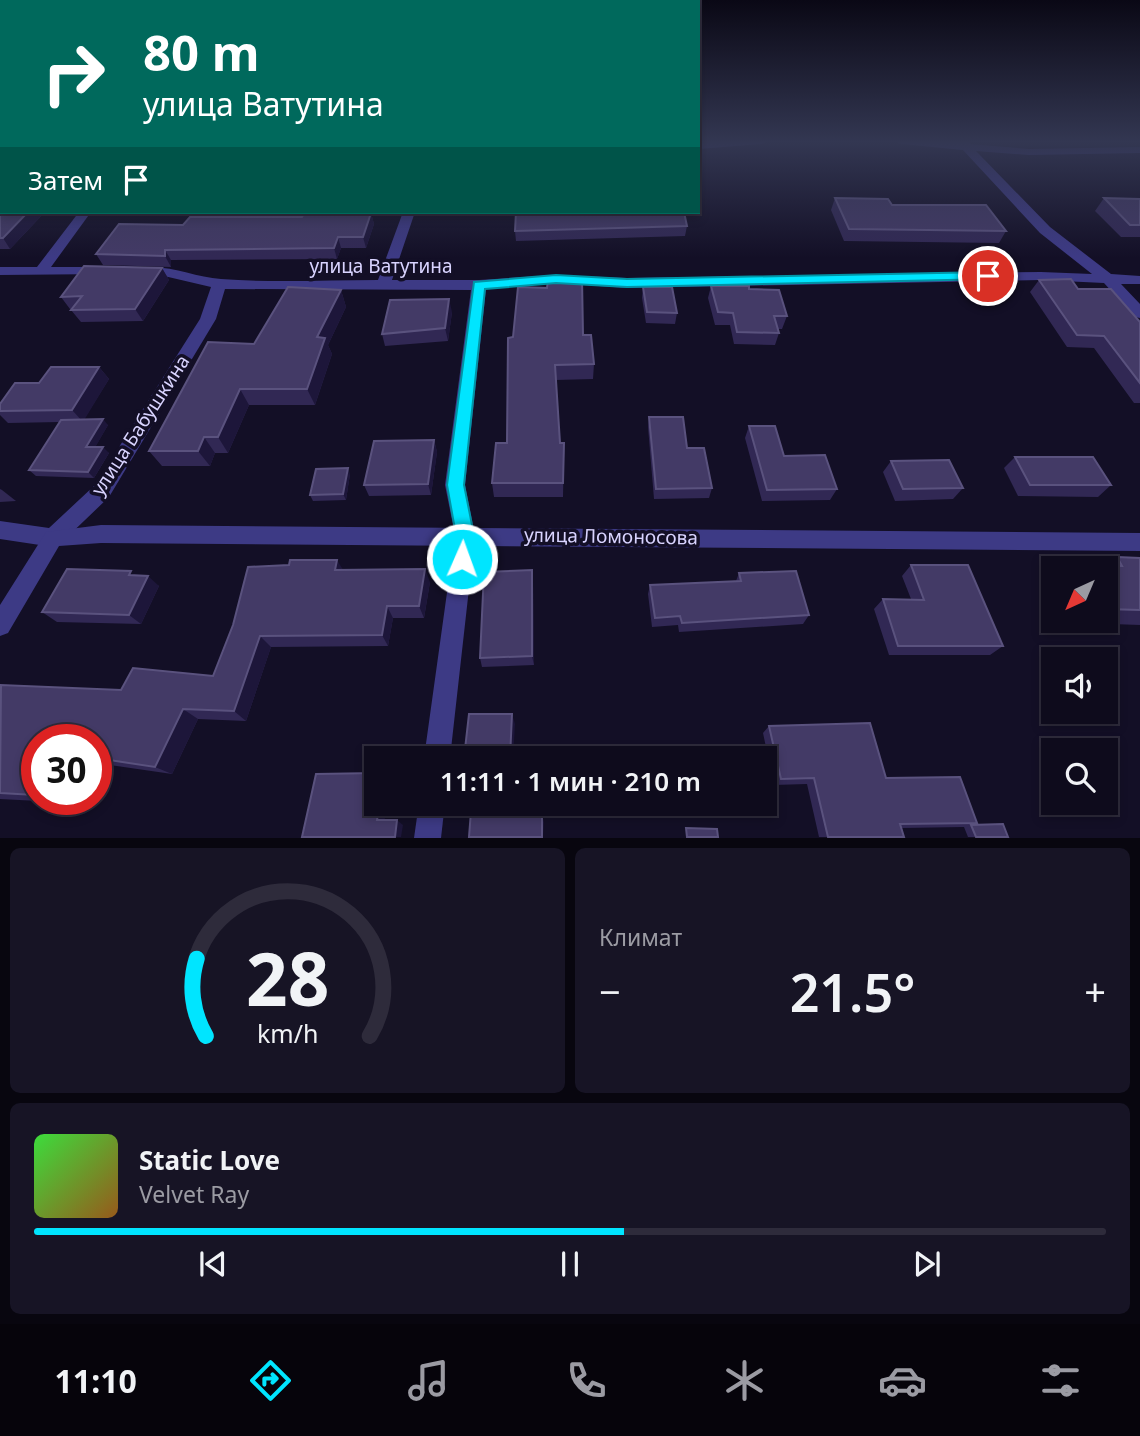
<!DOCTYPE html>
<html lang="ru">
<head>
<meta charset="utf-8">
<style>
  :root { --surface:#0e0b1c; --page:#171425; --text:#f1f3f6; --muted:#9b9ba3; --line:#2e2b3b; --accent:#00e5ff }
  body { margin:0; font-family:"Noto Sans",sans-serif; background:var(--page); color:var(--text); height:100vh; display:flex; flex-direction:column; font-size:26px; white-space:nowrap }
  * { box-sizing:border-box; margin:0 }
  p { font-size:23px; color:var(--muted) }
  .icon { flex:none; width:38px; height:38px; fill:none; stroke:currentColor; stroke-width:2; stroke-linecap:round; stroke-linejoin:round }
  .map { position:relative; height:838px; overflow:hidden }
  .panel { display:flex; flex-direction:column; gap:10px; padding:10px; background:#08060f; flex:1 }
  .panel>* { flex:none }
  .guide { position:absolute; left:0px; top:0px; width:700px; height:214px; box-shadow:0 4px 10px #0003,0 0 0 2px var(--line); background:#00695c; color:#fff; overflow:hidden }
  .needle { width:46px; rotate:224deg }
  .fabs { position:absolute; left:1041px; top:556px; display:grid; gap:14px }
  .fabs a { display:grid; place-items:center; width:77px; height:77px; border-radius:0px; background:var(--surface); box-shadow:0 4px 10px #0003,0 0 0 2px var(--line); font-size:35px }
  .speed { position:absolute; left:21px; top:724px; display:flex; gap:14px; font-size:35px; font-weight:700; text-align:center }
  .speed>* { display:grid; place-content:center; width:91px; height:91px; border-radius:50%; background:var(--surface); box-shadow:0 4px 10px #0003,0 0 0 2px var(--line); line-height:1 }
  .speed .limit { border:10px solid #d22; background:#fff; color:#111 }
  .pin { position:absolute; display:grid; place-items:center; width:60px; height:60px; color:#fff; margin:-30px; border:4px solid #fff; border-radius:50%; box-shadow:0 2px 7px #0007 }
  .me { position:absolute; width:77px; margin:-38px; rotate:2deg; stroke-linejoin:round; filter:drop-shadow(0 0 5px #0008) }
  .turn { display:flex; align-items:center; gap:24px; height:147px; padding:0 28px; font-size:32px }
  .turn .icon { width:91px; height:91px; stroke-width:2.5 }
  .turn b { display:block; font-size:49px; line-height:60px }
  .then { display:flex; align-items:center; height:66px; padding:0 28px; background:#0003; gap:14px; font-size:26px }
  .big { font-size:52px; font-weight:600; line-height:1.1 }
  .panel .card { flex:1; display:flex; flex-direction:column; justify-content:center; gap:10px; min-width:0; padding:0 24px; border-radius:10px; background:var(--page) }
  .panel .dial { align-items:center; gap:0 }
  .dial svg { height:182px; overflow:visible; fill:none; stroke:var(--line); stroke-width:7; stroke-linecap:round; text-anchor:middle }
  .dial text { fill:var(--text); stroke:none }
  .song { display:flex; align-items:center; gap:21px }
  .cover { width:84px; height:84px; border-radius:10px; background:linear-gradient(135deg,hsl(120 70% 55%),hsl(30 70% 35%)) }
  .played { height:7px; border-radius:4px; background:linear-gradient(90deg,var(--accent) 55%,var(--line) 55%) }
  .keys { display:flex; justify-content:space-around; direction:ltr }
  .heat { display:flex; justify-content:space-between; align-items:center; font-size:38px; direction:ltr }
  .panel .tiles { flex:1; display:grid; gap:10px; grid-template-columns:1fr 1fr }
  .card:last-child { grid-column:span 2 }
  .trip { position:absolute; left:364px; top:746px; width:413px; height:70px; border-radius:0px; background:var(--surface); box-shadow:0 4px 10px #0003,0 0 0 2px var(--line); font-weight:600; line-height:70px; text-align:center }
  .dock { display:flex; height:112px; justify-content:space-around; align-items:center; background:#06040b; color:var(--muted) }
  .dock .icon { width:49px; height:49px }
  .dock .selected { color:var(--accent) }
  .dock b { font-size:32px; color:var(--text) }
  .map>svg:first-child { display:block }
</style>
</head>
<body>
<div class="map">
<svg width="1140" height="838" viewBox="0 0 1140 838">
  <rect width="100%" height="100%" fill="#130f26"/>
  <g fill="none" stroke-linecap="round" stroke-linejoin="round">
    <g fill="#3d3a85" fill-rule="evenodd">
      <path d="M723,141H768L762,144L698,149V143Z"/>
      <path d="M895,141H969L971,144L1029,149L1140,147V153L1029,155L976,151L1050,227L1111,274L1140,276V284H1121L1140,304V318L1135,317L1104,283L1041,280L627,288L556,283L486,289L465,485L475,535L450,758H424L455,535L445,485L471,290L225,289L216,319L109,497L60,544L53,547L0,539V521L49,528L95,485L200,319L211,287L164,276L136,275V269C165,262 193,277 221,279C273,283 326,280 378,280L403,212H415L392,280H479L556,275L627,278L1041,272L1092,274L1040,233L963,150L901,144Z"/>
      <path d="M79,212H91L51,267H102L109,271L107,274L0,275V267H37Z"/>
      <path d="M419,803H445L441,838H414Z"/>
    </g>
    <path fill="#3d3a85" fill-rule="evenodd" d="M101,525L1140,533V551L101,543L59,546L8,633L0,636V605L46,532Z"/>
  </g>
  <g fill="#312854">
    <path d="M0,141L2,212H45L10,249H0Z"/>
    <path d="M835,198L892,205L1006,231L999,243L844,241L831,210Z"/>
    <path d="M1104,198L1140,199V237H1121L1095,211Z"/>
    <path d="M354,213H371L374,224L366,248H341L337,259L171,260V267L103,265L96,254L183,225Z"/>
    <path d="M687,226L685,236L516,241L515,231Z"/>
    <path d="M162,268L169,280L143,321L81,322L71,310L72,309H70L61,297Z"/>
    <path d="M1039,280L1078,289L1140,322V403H1134L1094,348L1067,347L1030,292Z"/>
    <path d="M711,286L749,289L787,316L782,329H778L779,333L775,345L734,344L730,325H715L708,298Z"/>
    <path d="M643,287L677,313L675,324L646,323L642,298Z"/>
    <path d="M341,290L346,307L328,345L332,354L315,405H249L228,453H215L210,466H162L149,451L254,344Z"/>
    <path d="M452,312L448,341L385,346L382,334Z"/>
    <path d="M583,335L594,364L593,379L556,380L560,443H564L563,497H494L492,483L507,443L513,337Z"/>
    <path d="M99,367L109,379L84,419L108,425L95,447L109,453L94,478L36,476L29,470L60,422L8,423L0,415V404Z"/>
    <path d="M649,417L687,448L712,488L709,498L654,499L648,427Z"/>
    <path d="M749,426L784,456L837,489L830,500L762,501L745,438Z"/>
    <path d="M434,440L437,452L431,495L369,496L364,485Z"/>
    <path d="M1015,457L1111,485L1098,497L1018,496L1004,468Z"/>
    <path d="M891,461L963,488L953,499L895,501L883,472Z"/>
    <path d="M350,474L346,500L313,501L310,495Z"/>
    <path d="M0,489L2,490L16,501L0,502Z"/>
    <path d="M1117,557L1140,558V625L1083,623L1082,621H1106V569H1065L1071,565L1105,566Z"/>
    <path d="M911,565L1003,646L990,655H889L874,609L883,599H911L902,576Z"/>
    <path d="M343,570L430,582L424,618H393L388,646L271,647L246,721L198,719L172,774L96,763V740H37V800H58L57,802L0,799V686L121,690L213,676L233,625Z"/>
    <path d="M739,573L809,615L803,624L679,632L678,625L652,627L648,594L650,585L736,581Z"/>
    <path d="M137,575L159,586L141,624L57,622L42,612Z"/>
    <path d="M533,580L534,665L482,667L480,658Z"/>
    <path d="M769,726L886,778L977,823L971,825L1008,837H968L964,827L902,828L904,837H819L807,784L774,785L763,733Z"/>
  </g>
  <g fill="#1d163a">
    <path d="M28,212H45L10,249L3,238Z"/>
    <path d="M371,213L374,224L366,248L363,237Z"/>
    <path d="M338,237L341,248L337,259L334,248Z"/>
    <path d="M165,250L171,260V267L165,256Z"/>
    <path d="M162,268L169,280L143,321L135,309Z"/>
    <path d="M341,290L346,307L328,345L332,354L315,405L307,389L317,337Z"/>
    <path d="M449,299L452,312L448,341L445,328Z"/>
    <path d="M99,367L109,379L83,422L72,410Z"/>
    <path d="M240,389L249,405L228,453L218,437Z"/>
    <path d="M103,419L108,425L92,453L86,447Z"/>
    <path d="M204,437L215,453L210,466L198,451Z"/>
    <path d="M434,440L437,452L431,495L428,484Z"/>
    <path d="M103,447L109,453L94,478L88,472Z"/>
    <path d="M348,468L350,474L346,500L343,494Z"/>
    <path d="M337,560L345,573L335,570Z"/>
    <path d="M425,569L430,582L424,618L419,606Z"/>
    <path d="M532,570L533,580L534,665L532,656Z"/>
    <path d="M148,576L159,586L141,624L129,615Z"/>
    <path d="M387,606L393,618L388,646L382,635Z"/>
    <path d="M260,636L271,647L246,721L234,711Z"/>
    <path d="M183,709L198,719L172,774L155,767Z"/>
    <path d="M512,714L515,724L513,758H510Z"/>
    <path d="M380,803H387L384,825L377,820Z"/>
    <path d="M542,815L544,822L543,837H542Z"/>
    <path d="M397,820L403,825L401,837H395Z"/>
  </g>
  <g fill="#433a66" stroke="#5a527e" stroke-width="2">
    <path d="M0,141H2V212H28L3,238H0Z"/>
    <path d="M835,198L888,199L892,205H986L1006,231L849,229Z"/>
    <path d="M1104,198L1140,199V225H1130Z"/>
    <path d="M305,212H348L347,213H371L363,237H338L334,248L165,250V256L96,254L119,224L183,225L190,217H302Z"/>
    <path d="M516,212H684L687,226L515,231Z"/>
    <path d="M84,266L162,268L135,309L71,310L82,296L61,297Z"/>
    <path d="M548,279H582L583,335H591L594,364L555,365L560,443H564L563,483H492L496,443H507L508,338L513,337L518,287L547,288Z"/>
    <path d="M1071,279L1078,289H1111L1140,322V383L1104,336L1077,335L1039,280Z"/>
    <path d="M711,286H749V289L779,290L787,316H774L779,333L737,332L733,313L718,312Z"/>
    <path d="M288,287L341,290L317,337L325,338L307,389H240L218,437H204L198,451H149L208,342L254,344Z"/>
    <path d="M643,287H672L677,313L647,312Z"/>
    <path d="M449,299L445,328L382,334L390,300Z"/>
    <path d="M51,367H99L72,410L0,411V404L15,383H39Z"/>
    <path d="M649,417H683L687,448H704L712,488L656,489Z"/>
    <path d="M103,419L86,447H103L88,472L29,470L61,420Z"/>
    <path d="M749,426H775L784,456L825,455L837,489L767,490Z"/>
    <path d="M434,440L428,484L364,485L374,441Z"/>
    <path d="M1015,457H1093L1111,485H1030Z"/>
    <path d="M949,460L963,488L903,489L891,461Z"/>
    <path d="M348,468L343,494L310,495L316,469Z"/>
    <path d="M1117,557L1140,558V610L1106,609V569H1073L1071,565L1122,566Z"/>
    <path d="M290,560H337L335,570L425,569L419,606H387L382,635L260,636L234,711L183,709L155,767L96,758V740H37V793L35,795L0,793L1,685L121,690L133,668L213,676L233,625L248,567L289,565Z"/>
    <path d="M911,565H968L1003,646H898L883,599L924,600Z"/>
    <path d="M67,569L131,571L129,575L148,576L129,615L42,612Z"/>
    <path d="M532,570V656L480,658L484,572Z"/>
    <path d="M796,571L809,615L682,623L680,616L655,618L650,585L741,581L739,573Z"/>
    <path d="M469,714H512L510,758H464Z"/>
    <path d="M870,723L886,778L960,777L977,823L900,824L904,837H828L814,778L781,779L769,726Z"/>
    <path d="M376,773V803H380L377,820H397L395,837H302L316,774Z"/>
    <path d="M471,811L542,815V837H469Z"/>
    <path d="M1003,824L1008,837H976L971,825Z"/>
    <path d="M686,828L717,829L718,837H687Z"/>
  </g>
  <linearGradient id="sky" x2="0" y2="1"><stop stop-color="#0a0815"/><stop offset="0.55" stop-color="#333752"/><stop offset="1" stop-color="#333752" stop-opacity="0"/></linearGradient>
  <rect width="1140" height="258" fill="url(#sky)"/>
  <path fill="#00e5ff" stroke="#0095a6" stroke-width="2" d="M988,272L993,274V279L627,287L556,283L485,289L464,485L474,535L468,566L462,568L455,566L452,559L456,535L447,485L474,282L556,275L627,279Z"/>
  <g text-anchor="middle" stroke-width="7" stroke-linejoin="round" paint-order="stroke">
    <g font-size="19" fill="#d9d4ff" stroke="#130f26">
      <text x="381" y="273">улица Ватутина</text>
      <text transform="translate(140 425) rotate(-57)" y="7">улица Бабушкина</text>
      <text transform="translate(611 536) rotate(1)" y="7">улица Ломоносова</text>
    </g>
  </g>
</svg>
<div class="fabs">
<a><svg class="needle" viewBox="-14 -14 28 28"><path d="M0-13l5 13h-10z" fill="#e53935"/><path d="M0 13l5-13h-10z" fill="#9b9ba3"/></svg></a>
<a><svg class="icon" aria-label="sound" viewBox="0 0 24 24"><path d="M4 9h4l5-4v14l-5-4H4zM17 9q2 3 0 6"/></svg></a>
<a><svg class="icon" aria-label="search" viewBox="0 0 24 24"><circle cx="10" cy="10" r="6"/><path d="M15 15l6 6"/></svg></a>
</div>
<div class="speed"><div class="limit">30</div></div>
<div class="pin" style="left:988px;top:276px;background:#d93025"><svg class="icon" aria-label="arrive" viewBox="0 0 24 24"><path d="M6 21V4h12l-3 4 3 4H6"/></svg></div>
<svg class="me" style="left:462px;top:559px" viewBox="-20 -20 40 40"><circle r="17" fill="#00e5ff" stroke="#fff" stroke-width="3"/><path d="M0-11L8 9 0 5-8 9z" fill="#fff"/></svg>
<div class="trip">11:11 · 1 мин · 210 m</div>
<div class="guide">
<div class="turn"><svg class="icon" aria-label="right" viewBox="0 0 24 24"><path d="M7 20v-9h11M14 6l5 5-5 5"/></svg><div><b>80 m</b>улица Ватутина</div></div>
<div class="then">Затем<svg class="icon" aria-label="arrive" viewBox="0 0 24 24"><path d="M6 21V4h12l-3 4 3 4H6"/></svg></div>
</div>
</div>
<section class="panel">
<div class="tiles">
<div class="card dial"><svg viewBox="0 0 100 80">
<path d="M14 69A42 42 0 1 1 86 69"/>
<path d="M14 69A42 42 0 0 1 10 35" stroke="#00e5ff"/>
<text x="50" y="56" font-size="32" font-weight="700">28</text>
<text x="50" y="72" font-size="11">km/h</text>
</svg></div>
<div class="card"><p>Климат</p>
<div class="heat"><a>−</a><b class="big">21.5°</b><a>+</a></div>
</div>
<div class="card">
<div class="song"><i class="cover"></i><div><b>Static Love</b><p>Velvet Ray</p></div></div>
<div class="played"></div>
<div class="keys"><svg class="icon" aria-label="previous" viewBox="0 0 24 24"><path d="M18 5L8 12l10 7zM5 5v14"/></svg><svg class="icon" aria-label="pause" viewBox="0 0 24 24"><path d="M8 5v14M16 5v14"/></svg><svg class="icon" aria-label="next" viewBox="0 0 24 24"><path d="M6 5l10 7-10 7zM19 5v14"/></svg></div>
</div>
</div>
</section>
<nav class="dock">
<b>11:10</b>
<svg class="icon selected" aria-label="directions" viewBox="0 0 24 24"><path d="M12 3l9 9-9 9-9-9zM9 14v-3h6M13 9l2 2-2 2"/></svg>
<svg class="icon" aria-label="music" viewBox="0 0 24 24"><path d="M9 18V5l10-2v13"/><circle cx="6" cy="18" r="3"/><circle cx="16" cy="16" r="3"/></svg>
<svg class="icon" aria-label="phone" viewBox="0 0 24 24"><path d="M5 4h4l2 5-3 2q2 4 5 5l2-3 5 2v4C11 20 4 13 5 4z"/></svg>
<svg class="icon" aria-label="climate" viewBox="0 0 24 24"><path d="M12 3v18M4 7l16 10M4 17L20 7"/></svg>
<svg class="icon" aria-label="car" viewBox="0 0 24 24"><path d="M5 17H2v-5l4-1 3-4h7l3 4 3 1v5h-3M9 17h6M6 11h13"/><circle cx="7" cy="17" r="2"/><circle cx="17" cy="17" r="2"/></svg>
<svg class="icon" aria-label="filters" viewBox="0 0 24 24"><path d="M4 7h16M4 17h16"/><circle cx="9" cy="7" r="2"/><circle cx="15" cy="17" r="2"/></svg>
</nav>
</body>
</html>
